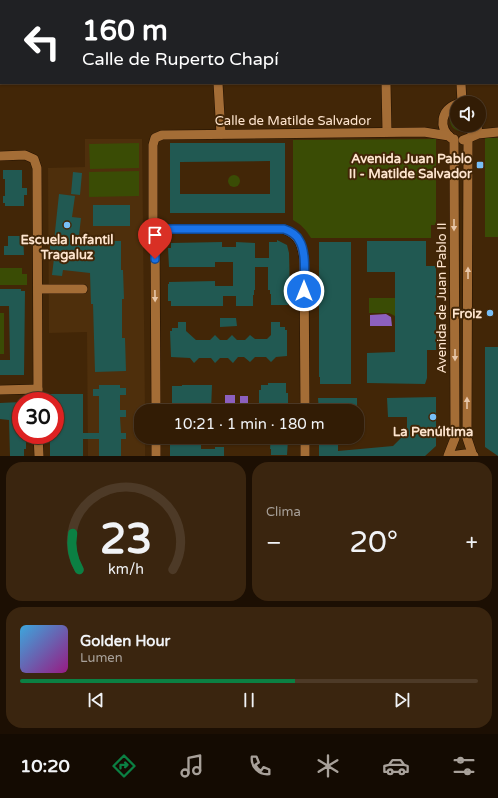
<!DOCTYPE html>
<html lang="es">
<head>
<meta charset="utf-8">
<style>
  :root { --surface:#321c05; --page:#3a250f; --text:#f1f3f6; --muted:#a8a19a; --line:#4d3a27; --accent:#0b8043 }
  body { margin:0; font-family:"Varela Round",sans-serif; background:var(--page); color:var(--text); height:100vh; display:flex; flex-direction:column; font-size:15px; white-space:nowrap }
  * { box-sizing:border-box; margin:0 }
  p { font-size:13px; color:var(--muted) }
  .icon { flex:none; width:22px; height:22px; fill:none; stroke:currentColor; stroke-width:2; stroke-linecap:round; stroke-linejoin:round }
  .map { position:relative; height:456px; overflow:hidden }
  .side { display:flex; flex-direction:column; gap:6px; padding:6px; background:#1c0f03; flex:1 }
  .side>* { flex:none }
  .top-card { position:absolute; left:0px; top:0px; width:498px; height:84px; box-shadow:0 1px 3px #0004,0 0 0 1px var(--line); background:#202124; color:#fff; overflow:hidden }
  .tools { position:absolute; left:450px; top:96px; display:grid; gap:8px }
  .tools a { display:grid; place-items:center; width:36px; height:36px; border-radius:50%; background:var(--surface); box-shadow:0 1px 3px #0004,0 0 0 1px var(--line); font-size:20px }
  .speed { position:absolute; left:12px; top:392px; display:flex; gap:8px; font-size:20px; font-weight:700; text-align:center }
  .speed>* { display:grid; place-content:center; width:52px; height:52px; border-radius:50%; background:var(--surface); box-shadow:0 1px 3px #0004,0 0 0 1px var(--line); line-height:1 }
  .speed .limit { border:6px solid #d22; background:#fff; color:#111 }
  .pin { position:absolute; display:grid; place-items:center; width:34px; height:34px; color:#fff; margin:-41px -17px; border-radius:50% 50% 50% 0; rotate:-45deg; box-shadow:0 0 4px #0007 }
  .pin .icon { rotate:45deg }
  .me { position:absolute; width:44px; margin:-22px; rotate:0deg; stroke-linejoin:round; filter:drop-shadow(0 0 3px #0008) }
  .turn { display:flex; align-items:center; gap:14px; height:84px; padding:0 16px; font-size:18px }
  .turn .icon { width:52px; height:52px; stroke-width:2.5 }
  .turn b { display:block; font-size:28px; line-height:34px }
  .big { font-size:30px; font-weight:600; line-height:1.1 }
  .side .tile { flex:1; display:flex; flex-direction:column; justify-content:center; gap:6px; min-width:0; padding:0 14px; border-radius:16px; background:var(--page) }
  .side .dial { align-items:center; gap:0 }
  .dial svg { height:104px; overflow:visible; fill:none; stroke:var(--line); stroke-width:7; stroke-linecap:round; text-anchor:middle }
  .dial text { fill:var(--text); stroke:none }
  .song { display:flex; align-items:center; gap:12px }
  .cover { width:48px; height:48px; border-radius:6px; background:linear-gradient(135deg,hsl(200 70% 55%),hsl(310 70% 35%)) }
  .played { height:4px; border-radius:2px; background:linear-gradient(90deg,var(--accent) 60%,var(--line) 60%) }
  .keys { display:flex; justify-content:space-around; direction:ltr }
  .heat { display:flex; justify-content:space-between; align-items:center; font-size:22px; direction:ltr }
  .side .tiles { flex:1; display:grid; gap:6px; grid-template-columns:1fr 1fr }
  .tile:last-child { grid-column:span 2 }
  .trip { position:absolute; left:134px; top:404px; width:230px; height:40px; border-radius:16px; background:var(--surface); box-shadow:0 1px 3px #0004,0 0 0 1px var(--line); font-weight:600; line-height:40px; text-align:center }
  .tabs { display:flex; height:64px; justify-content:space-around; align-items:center; background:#140b02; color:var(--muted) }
  .tabs .icon { width:28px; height:28px }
  .tabs .on { color:var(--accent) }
  .tabs b { font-size:18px; color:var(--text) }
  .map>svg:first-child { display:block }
</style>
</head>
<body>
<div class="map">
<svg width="498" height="456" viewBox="0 0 498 456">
  <rect width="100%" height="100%" fill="#422607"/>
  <g fill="#4e2f0c">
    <path d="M0,0H376L1,1L0,15Z"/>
    <path d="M85,139H142L145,411H141V437H145V456H88L87,332L49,333L48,168L85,167Z"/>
  </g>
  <g fill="#3a4c05">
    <path d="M457,112V125H469C459,141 440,120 457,112Z"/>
    <rect x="485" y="138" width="13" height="99"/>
    <path d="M436,139V225H431V238H311C306,230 302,225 293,220V140Z"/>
    <path d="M139,143V168L90,169L89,144Z"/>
    <path d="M139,171V196L89,197V172Z"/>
    <circle cx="234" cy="181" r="6"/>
    <path d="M0,268H22V274H27V285H0Z"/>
    <path d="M369,298H395V316L389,313H369Z"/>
    <rect x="0" y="313" width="4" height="41"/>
  </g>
  <g fill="#8c60bf">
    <path d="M386,314L391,317L392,326H370V315Z"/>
    <rect x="225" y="395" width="10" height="16"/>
    <rect x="240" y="396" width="8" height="15"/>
  </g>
  <g fill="#215952" fill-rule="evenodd">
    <path d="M170,143H285V213H170ZM270,161V194H180V162Z"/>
    <path d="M3,170H22V188H27V195H24V206H5V203H3V196H5V179H3Z"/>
    <path d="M73,172L82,173L80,195L71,194Z"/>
    <path d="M59,194L75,196L72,217L81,218L78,244L92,246V241H121V270H123L124,299H122V338H125L126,371L95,372L93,304H91L90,273L63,270L62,276L52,275L55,250H50V241H54Z"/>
    <rect x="93" y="205" width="37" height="21"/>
    <path d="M8,236H23L24,255H4V246H8Z"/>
    <path d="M277,240L287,245L289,253L290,294H288V305H271V294H270V290H268V267H255V290H254V295H253V306H236V296H223V306H171V301H168V284H169V282L215,281V286H233V262H215V267H169L168,248H171V243L222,242V247H236V242L255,243V258H269V242H277Z"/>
    <path d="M367,241H426V266H436V350H427V378L425,384L367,383V353L395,352V272H367Z"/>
    <path d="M319,242H351V384H320V377H319Z"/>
    <path d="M0,289H21V291H25L24,375H0V360H10L9,306H0Z"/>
    <path d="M220,318H236L237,326L220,327Z"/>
    <path d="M178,322H186V331L196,340H210L215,335L220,340H227L232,335L237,340H245L250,335L255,339H267L271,335V322H280V327H285V330H287V356L276,357L271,362L266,357H255L250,362L244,357H238L233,363L228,358H220L215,363L211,358H199L194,363L190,358L171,357L170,331H172V328H178Z"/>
    <path d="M485,347H498V456L485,447Z"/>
    <path d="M268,383H286V393H288V411H259V390H261V385H268Z"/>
    <path d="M99,385H120V388H126V395H120V410H126V417H120L121,433H126V439H121V456H99V439H83V456H50V435H55V401H50V394H83V433H99V396H93V389H99Z"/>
    <path d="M182,385H212L211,411H172V386H182Z"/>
    <path d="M436,397V446L425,456H319V437H338V451L393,446L407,432V417H388L387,398Z"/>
    <path d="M318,398H357V411H319Z"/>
    <path d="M21,402V435H26V449H24V456H10L9,420L0,419V403Z"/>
    <path d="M170,437H201V449H215V447H224V456H170Z"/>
    <path d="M271,437H287V440H288L287,455H271V449H270Z"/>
  </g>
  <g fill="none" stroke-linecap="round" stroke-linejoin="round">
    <defs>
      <g id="minor">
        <path d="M218,83L221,134"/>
        <path d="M386,83L387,132"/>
        <path d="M461,83L462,103"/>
        <path d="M471,137L478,134L498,132"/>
        <path d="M451,138C438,127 441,110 457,104"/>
        <path d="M468,139L467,438L473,456"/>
        <path d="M463,140C471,138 477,133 478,125"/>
        <path d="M0,156L25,155L34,159L37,168L38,401"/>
        <path d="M155,229H284C299,235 302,244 304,259L305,411"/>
        <path d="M38,289H83"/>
        <path d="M0,390L38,389"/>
        <path d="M156,411L155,229L153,222V145L155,138L162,135L424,132L449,136"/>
        <path d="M38,435L39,456"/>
        <path d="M156,437V456"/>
        <path d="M305,437V456"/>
        <path d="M448,456L455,438L454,139"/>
        <path d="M450,456L465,454L474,456"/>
      </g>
    </defs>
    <use href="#minor" stroke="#221102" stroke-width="10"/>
    <use href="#minor" stroke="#a46d36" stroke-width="9"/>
    <defs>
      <g id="rail">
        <path d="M497,22H498"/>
        <path d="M0,33H1"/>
      </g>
    </defs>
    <use href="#rail" stroke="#bfa58c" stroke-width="4"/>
    <use href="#rail" stroke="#422607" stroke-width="2.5" stroke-dasharray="8" stroke-linecap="butt"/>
  </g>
  <defs><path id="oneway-solid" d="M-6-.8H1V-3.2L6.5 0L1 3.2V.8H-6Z"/></defs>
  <g fill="#e8c7a9">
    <use href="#oneway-solid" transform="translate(454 225) rotate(90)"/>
    <use href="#oneway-solid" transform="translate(468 273) rotate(-90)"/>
    <use href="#oneway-solid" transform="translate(155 296) rotate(89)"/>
    <use href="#oneway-solid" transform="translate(455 355) rotate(90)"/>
    <use href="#oneway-solid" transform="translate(467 403) rotate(-90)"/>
  </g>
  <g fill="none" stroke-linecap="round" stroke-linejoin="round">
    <defs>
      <path id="route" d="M155,259V229H284C290,231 296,234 299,240C307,252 304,277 304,291"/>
    </defs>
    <use href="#route" stroke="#114b97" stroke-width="10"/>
    <use href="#route" stroke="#1a73e8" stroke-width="7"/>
  </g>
  <g fill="#78bff7" stroke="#422607" stroke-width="1.5">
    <rect x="476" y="161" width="8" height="8" rx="2"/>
    <circle cx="67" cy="225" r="4"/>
    <circle cx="490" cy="313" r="4"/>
    <circle cx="433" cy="417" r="4"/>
  </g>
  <g text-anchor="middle" stroke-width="4" stroke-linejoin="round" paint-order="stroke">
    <g font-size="13" fill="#fee5cf" stroke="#422607">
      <text x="293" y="125">Calle de Matilde Salvador</text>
      <text transform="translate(441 298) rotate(-90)" y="5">Avenida de Juan Pablo II</text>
    </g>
    <g font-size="13" font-weight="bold" fill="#fee5cf" stroke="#422607" text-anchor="end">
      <text x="472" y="163">Avenida Juan Pablo<tspan x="472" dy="15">II - Matilde Salvador</tspan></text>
      <text x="67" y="244" text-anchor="middle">Escuela Infantil<tspan x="67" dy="15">Tragaluz</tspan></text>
      <text x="482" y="318">Froiz</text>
      <text x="433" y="436" text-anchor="middle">La Penúltima</text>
    </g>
  </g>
</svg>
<div class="tools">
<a><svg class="icon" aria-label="sound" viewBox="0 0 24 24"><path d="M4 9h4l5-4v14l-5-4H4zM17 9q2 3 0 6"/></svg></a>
</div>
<div class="speed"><div class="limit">30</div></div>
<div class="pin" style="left:155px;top:259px;background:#d93025"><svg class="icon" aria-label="arrive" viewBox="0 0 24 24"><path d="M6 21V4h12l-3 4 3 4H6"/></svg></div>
<svg class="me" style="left:304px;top:291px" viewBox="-20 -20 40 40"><circle r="17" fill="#1a73e8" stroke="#fff" stroke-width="3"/><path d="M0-11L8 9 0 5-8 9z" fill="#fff"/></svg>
<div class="trip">10:21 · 1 min · 180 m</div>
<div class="top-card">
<div class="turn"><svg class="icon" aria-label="left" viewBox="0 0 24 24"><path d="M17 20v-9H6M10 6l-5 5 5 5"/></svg><div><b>160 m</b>Calle de Ruperto Chapí</div></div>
</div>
</div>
<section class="side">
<div class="tiles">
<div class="tile dial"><svg viewBox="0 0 100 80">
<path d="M14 69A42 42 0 1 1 86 69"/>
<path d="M14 69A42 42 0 0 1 9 41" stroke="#0b8043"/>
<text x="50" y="56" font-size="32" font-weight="700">23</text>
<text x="50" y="72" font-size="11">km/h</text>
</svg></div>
<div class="tile"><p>Clima</p>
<div class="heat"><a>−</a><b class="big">20°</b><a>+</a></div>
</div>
<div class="tile">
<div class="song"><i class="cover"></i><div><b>Golden Hour</b><p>Lumen</p></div></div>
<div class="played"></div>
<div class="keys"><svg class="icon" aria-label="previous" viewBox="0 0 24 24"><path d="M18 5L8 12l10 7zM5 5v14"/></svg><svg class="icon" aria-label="pause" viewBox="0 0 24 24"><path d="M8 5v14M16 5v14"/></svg><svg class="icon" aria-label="next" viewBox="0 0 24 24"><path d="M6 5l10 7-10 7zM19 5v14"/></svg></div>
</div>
</div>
</section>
<nav class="tabs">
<b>10:20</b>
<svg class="icon on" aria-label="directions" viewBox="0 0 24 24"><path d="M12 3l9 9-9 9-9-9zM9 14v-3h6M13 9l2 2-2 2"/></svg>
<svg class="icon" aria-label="music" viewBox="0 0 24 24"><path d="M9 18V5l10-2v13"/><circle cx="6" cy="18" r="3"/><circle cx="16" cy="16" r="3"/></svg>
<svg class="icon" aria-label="phone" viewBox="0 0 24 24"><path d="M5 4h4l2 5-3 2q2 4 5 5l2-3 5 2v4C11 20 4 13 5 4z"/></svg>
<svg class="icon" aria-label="climate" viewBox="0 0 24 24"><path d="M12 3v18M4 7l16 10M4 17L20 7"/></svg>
<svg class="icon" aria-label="car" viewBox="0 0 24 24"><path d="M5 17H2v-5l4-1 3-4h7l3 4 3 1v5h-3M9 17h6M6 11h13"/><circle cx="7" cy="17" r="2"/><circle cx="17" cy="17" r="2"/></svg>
<svg class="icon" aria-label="filters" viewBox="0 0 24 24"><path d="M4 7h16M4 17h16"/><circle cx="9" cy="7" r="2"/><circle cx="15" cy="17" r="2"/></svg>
</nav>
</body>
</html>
